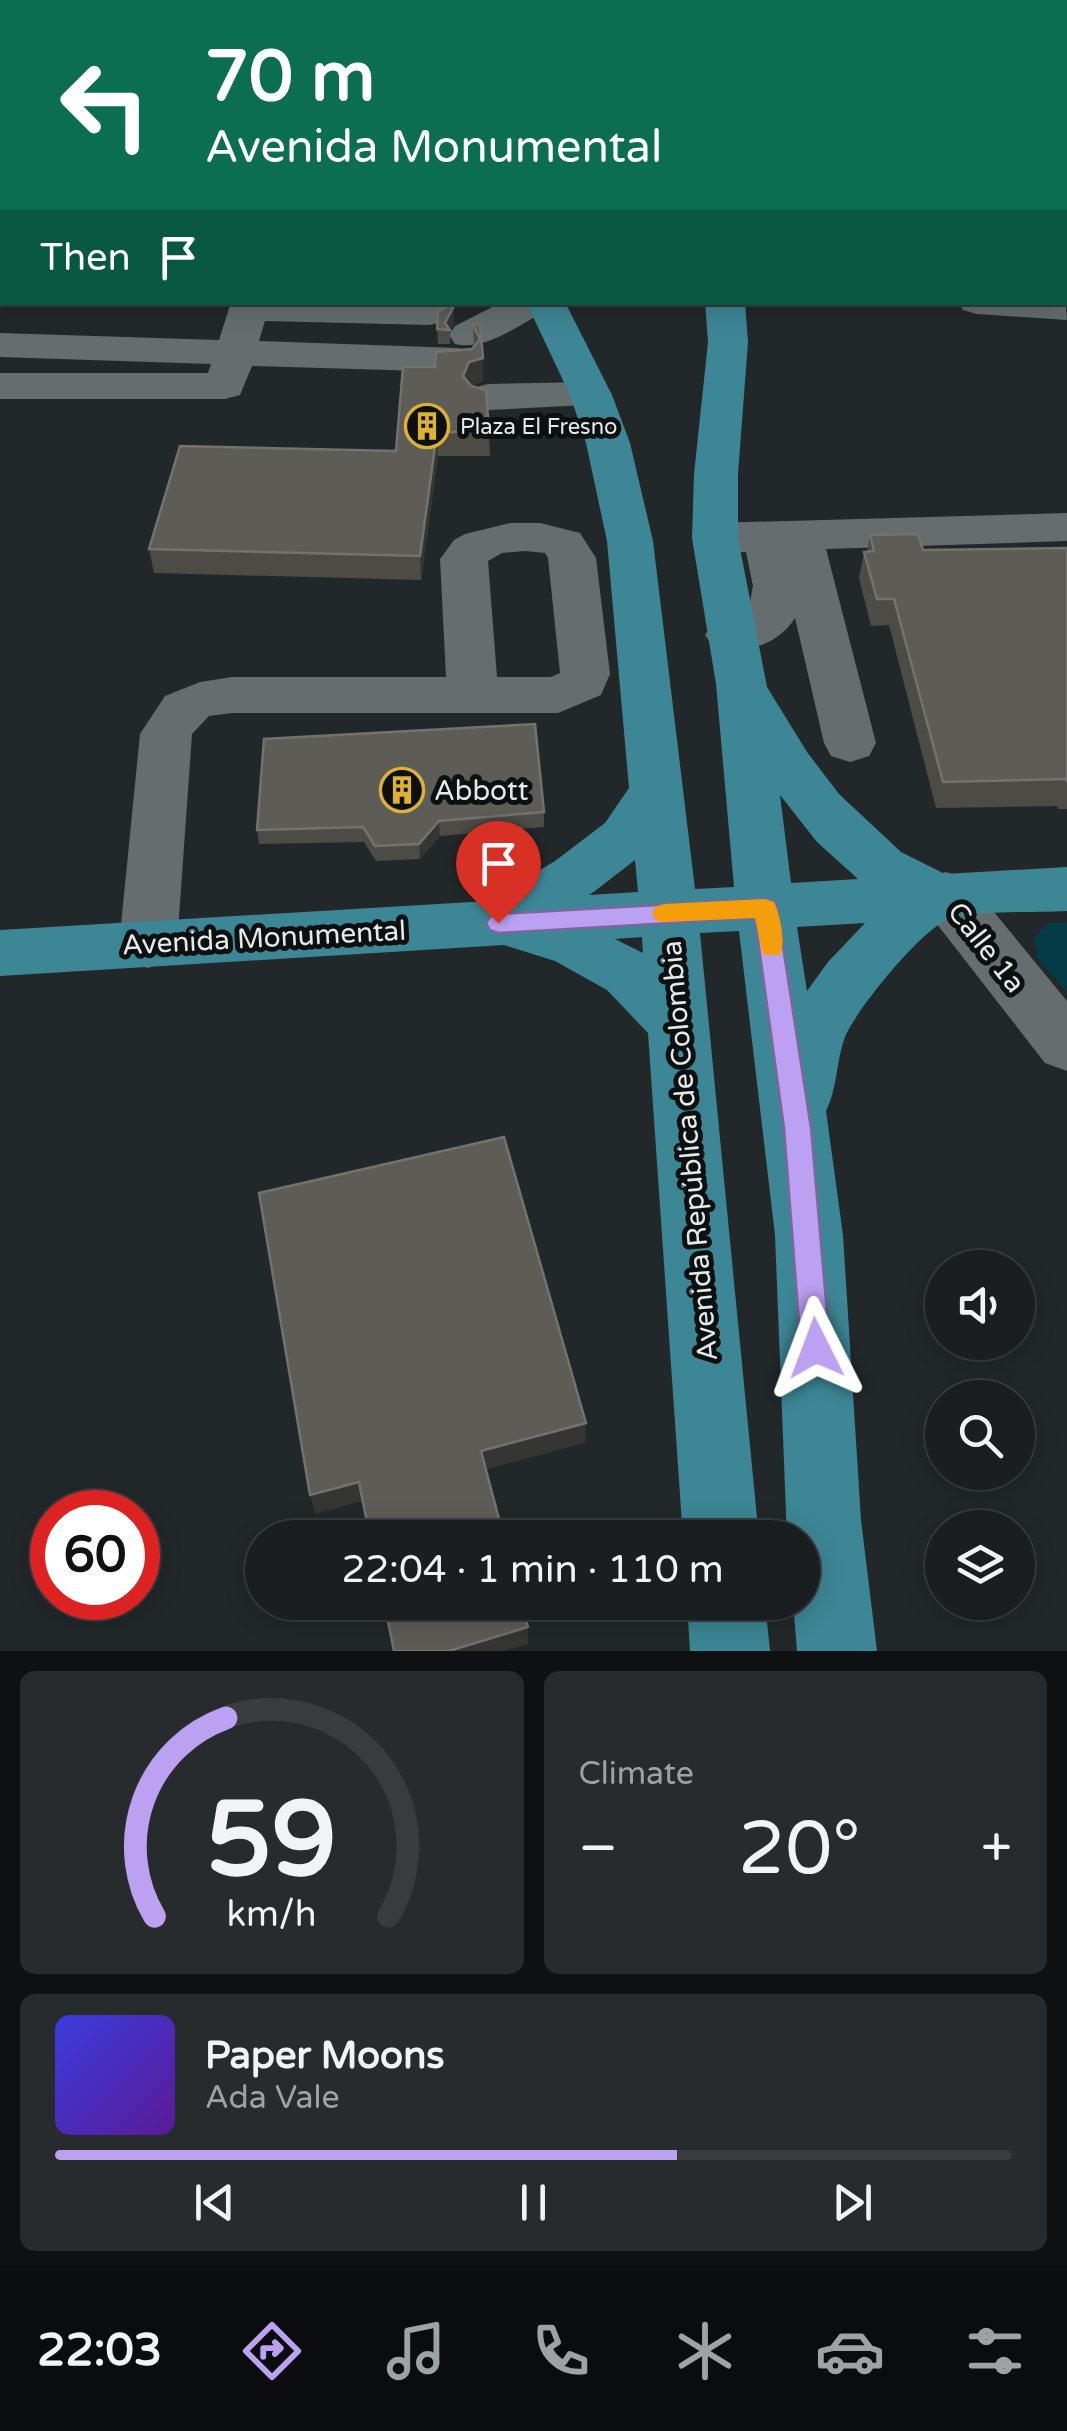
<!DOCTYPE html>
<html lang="en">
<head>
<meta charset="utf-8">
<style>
  :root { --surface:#1a1e20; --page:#272b2d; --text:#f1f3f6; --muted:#9fa2a5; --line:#383c3e; --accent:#bca0f2 }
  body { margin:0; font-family:"Varela Round",sans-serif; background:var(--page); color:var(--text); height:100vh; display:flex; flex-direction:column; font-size:38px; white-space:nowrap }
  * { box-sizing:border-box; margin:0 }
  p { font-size:32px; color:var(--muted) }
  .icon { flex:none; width:55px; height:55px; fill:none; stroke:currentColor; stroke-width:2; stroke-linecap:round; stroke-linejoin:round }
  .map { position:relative; height:1651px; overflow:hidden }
  .side { display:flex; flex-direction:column; gap:20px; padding:20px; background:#0e1012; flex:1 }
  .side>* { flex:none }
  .hud { position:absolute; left:0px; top:0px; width:1068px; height:305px; box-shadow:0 5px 25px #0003,0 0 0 2px var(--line); background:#0b6e4f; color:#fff; overflow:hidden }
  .controls { position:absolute; left:925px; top:1250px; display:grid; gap:20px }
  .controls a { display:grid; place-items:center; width:110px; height:110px; border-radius:50%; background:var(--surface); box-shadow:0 5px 25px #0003,0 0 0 2px var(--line); font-size:50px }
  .speed { position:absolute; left:30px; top:1490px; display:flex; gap:20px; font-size:50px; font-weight:700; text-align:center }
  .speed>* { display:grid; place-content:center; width:130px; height:130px; border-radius:50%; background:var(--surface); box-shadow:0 5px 25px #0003,0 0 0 2px var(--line); line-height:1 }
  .speed .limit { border:15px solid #d22; background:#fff; color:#111 }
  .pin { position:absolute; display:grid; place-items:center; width:85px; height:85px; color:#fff; margin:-102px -42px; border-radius:50% 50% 50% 0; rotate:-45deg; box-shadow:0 0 10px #0007 }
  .pin .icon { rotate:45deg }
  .me { position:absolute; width:110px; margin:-55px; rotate:357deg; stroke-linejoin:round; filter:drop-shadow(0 0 8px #0008) }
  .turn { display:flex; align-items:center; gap:35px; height:210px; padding:0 40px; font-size:45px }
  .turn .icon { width:130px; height:130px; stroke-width:2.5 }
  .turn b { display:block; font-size:70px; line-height:85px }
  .then { display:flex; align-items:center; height:95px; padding:0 40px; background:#0003; gap:20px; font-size:38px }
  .big { font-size:75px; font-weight:600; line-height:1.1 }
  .side .widget { flex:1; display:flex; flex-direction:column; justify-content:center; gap:15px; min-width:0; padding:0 35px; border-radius:15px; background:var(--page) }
  .side .dial { align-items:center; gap:0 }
  .dial svg { height:260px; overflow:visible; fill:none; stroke:var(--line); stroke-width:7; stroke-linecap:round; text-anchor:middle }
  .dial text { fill:var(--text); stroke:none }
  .song { display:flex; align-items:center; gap:30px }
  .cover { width:120px; height:120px; border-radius:15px; background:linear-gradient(135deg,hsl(240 70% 55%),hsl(270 70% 35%)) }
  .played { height:10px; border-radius:5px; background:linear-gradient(90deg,var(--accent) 65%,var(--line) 65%) }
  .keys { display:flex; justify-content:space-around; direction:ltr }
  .heat { display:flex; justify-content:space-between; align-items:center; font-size:55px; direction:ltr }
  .side .tiles { flex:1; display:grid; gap:20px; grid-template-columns:1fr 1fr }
  .widget:last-child { grid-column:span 2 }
  .trip { position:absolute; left:245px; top:1520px; width:575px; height:100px; border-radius:50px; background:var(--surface); box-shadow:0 5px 25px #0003,0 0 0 2px var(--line); font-weight:600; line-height:100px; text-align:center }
  .tab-bar { display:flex; height:160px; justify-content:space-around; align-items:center; background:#0a0c0d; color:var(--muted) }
  .tab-bar .icon { width:70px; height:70px }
  .tab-bar .active { color:var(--accent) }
  .tab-bar b { font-size:45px; color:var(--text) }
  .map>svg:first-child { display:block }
</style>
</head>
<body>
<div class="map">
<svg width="1067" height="1651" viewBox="0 0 1067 1651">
  <rect width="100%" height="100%" fill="#22282a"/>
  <path fill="#043b47" d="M1067,922V992L1037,958L1034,938L1048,923Z"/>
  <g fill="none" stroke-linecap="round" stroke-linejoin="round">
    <g fill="#656d6f" fill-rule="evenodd">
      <path d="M428,0H477L478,2H430Z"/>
      <path d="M554,0H612L613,2H556Z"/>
      <path d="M1067,0V19H1065V2H1056Z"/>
      <rect x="0" y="17" width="2" height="18"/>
      <path d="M1065,296L1067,320L977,314L963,310L958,302H1065Z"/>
      <path d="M231,302H436L444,305L450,313L444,321L430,325L265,321L259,341L457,348L472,351L478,360L472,369L457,372L252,366L240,395L225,399H0V373H208L211,364L0,357V333L219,340Z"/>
      <path d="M502,302H552L547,310C519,325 486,351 455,344L449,335L455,326Z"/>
      <path d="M591,382L606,386L612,395L606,404L488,410L473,406L467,397L473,388L488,384Z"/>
      <path d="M1067,513V541L826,549L876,743L869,756L850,762L831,756L824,743L795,618C777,646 744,655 713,647L705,635L713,623L748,612L753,586L746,552L715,553L699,548L692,538L699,528L715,523Z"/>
      <path d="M510,523H540L580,533L596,558L610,674L601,695L558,713H232L209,716L192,734L177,945L169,961L148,968L127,961L119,945L140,734L165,696L200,682L232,677H446L440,559L454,540L465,534ZM525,551L545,553L548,558L560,673L551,677H497L488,561L502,553Z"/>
      <path d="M946,872L966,878L1067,1001V1071L1045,1063L926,910L917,894L926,878Z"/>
    </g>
    <g fill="#3d8695" fill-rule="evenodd">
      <path d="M526,302H565L612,395L630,443L653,541L695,889L734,887L716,684L692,538L694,474L708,342L705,302H745L748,342L738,474V538L767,687L807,752L839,794L901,852L945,874L1067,867V911C1030,913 988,910 952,918C925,924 856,1010 845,1037C836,1061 838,1087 826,1111L843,1235L861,1520L877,1651H797L793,1602H802V1538H787L775,1235L739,931L700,933L759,1538H683L648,1033L607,990L555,961L504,945L0,976V930L488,901L555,861L605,823L629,788L607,541L586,443L570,395ZM780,795L817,842L858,879L791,883ZM635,860L638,892L589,895L595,891ZM865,923L828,962L807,991L797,927ZM642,937L643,953L615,939Z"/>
      <path d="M687,1602H765L770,1651H690Z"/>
    </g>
  </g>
  <g fill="#4c4b45">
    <path d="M453,308L454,323L450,330V344H438L437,329Z"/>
    <path d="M480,324L483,381L471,386L489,432L490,456H438L421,580L154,573L149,549L396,451L435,367L472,349L474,347L473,325Z"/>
    <path d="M870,535L923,550L1067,548V809H1058L1057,806L936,808L889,625L871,626L859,578L864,552H867Z"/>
    <path d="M544,812V827L440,836L420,859L376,861L364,842L259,844L257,830Z"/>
  </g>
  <g fill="#353633">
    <path d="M453,308L454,323L450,330L445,323Z"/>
    <path d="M483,358V381L470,386L463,376L469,362Z"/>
    <path d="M437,432L438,456L421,580L420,556Z"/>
    <path d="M439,821L440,836L420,859L419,844Z"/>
    <path d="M586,1423L585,1443L483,1470L481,1451Z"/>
    <path d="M359,1482L363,1501L315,1514L310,1495Z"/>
    <path d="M528,1627V1644L504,1651H449Z"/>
  </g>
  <g fill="#5d5c57" stroke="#72726e" stroke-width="2.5">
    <path d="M449,305L453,308L445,323L450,330L437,329L438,312Z"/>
    <path d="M480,324L483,358L469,362L463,376L471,386L486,390L489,432H437L420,556L149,549L180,446L396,451L403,367H435L436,352L472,349L480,339L473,325Z"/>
    <path d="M918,534L923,550L1067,548V782L1066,779L943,782L894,599H877L864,552L874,551L870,535Z"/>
    <path d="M535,724L544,812L439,821L419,844L375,846L363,827L257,830L264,739Z"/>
    <path d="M504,1137L586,1423L481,1451L504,1538H370L359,1482L310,1495L259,1193Z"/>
    <path d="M384,1602H521L528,1627L449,1651H394Z"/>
  </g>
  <path fill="#bca0f2" stroke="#7a689d" stroke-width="2.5" d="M765,899L774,902L777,908L811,1128L830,1348L826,1357L816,1361L805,1357L801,1348L784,1128L755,918L498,933L490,930L486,923L490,917L498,914Z"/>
  <path fill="#f59e0b" d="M765,899L774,902C780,915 786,942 780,955H763L755,918L664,922L655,920L652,913L655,907L664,904Z"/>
  <defs>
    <symbol id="building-ring" viewBox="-11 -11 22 22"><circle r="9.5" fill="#0d1011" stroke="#dfb133" stroke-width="1.5"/><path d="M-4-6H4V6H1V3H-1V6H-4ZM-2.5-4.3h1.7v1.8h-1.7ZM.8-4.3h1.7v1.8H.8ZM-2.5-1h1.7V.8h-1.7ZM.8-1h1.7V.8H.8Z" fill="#dfb133"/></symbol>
  </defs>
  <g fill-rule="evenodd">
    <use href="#building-ring" x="402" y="401" width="50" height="50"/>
    <use href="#building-ring" x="377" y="765" width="50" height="50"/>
  </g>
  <g text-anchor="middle" stroke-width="10" stroke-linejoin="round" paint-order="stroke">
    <g font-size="22" fill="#e4e9ea" stroke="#0d1011" text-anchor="start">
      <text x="460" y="434">Plaza El Fresno</text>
    </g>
    <g font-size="28" fill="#e4e9ea" stroke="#0d1011" text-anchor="start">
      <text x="434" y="800">Abbott</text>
    </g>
    <g font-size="28" fill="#e4e9ea" stroke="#0d1011">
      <text transform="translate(264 937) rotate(-3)" y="10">Avenida Monumental</text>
      <text transform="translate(987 947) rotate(52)" y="10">Calle 1a</text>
      <text transform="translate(689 1151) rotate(-95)" y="10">Avenida República de Colombia</text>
    </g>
  </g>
</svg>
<div class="controls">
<a><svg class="icon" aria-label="sound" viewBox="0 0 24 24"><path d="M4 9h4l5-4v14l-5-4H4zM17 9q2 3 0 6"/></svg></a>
<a><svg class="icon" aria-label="search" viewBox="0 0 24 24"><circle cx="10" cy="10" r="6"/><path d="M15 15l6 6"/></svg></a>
<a><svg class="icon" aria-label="layers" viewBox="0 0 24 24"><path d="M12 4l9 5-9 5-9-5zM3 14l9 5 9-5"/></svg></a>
</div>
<div class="speed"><div class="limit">60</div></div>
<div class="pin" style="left:498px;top:923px;background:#d93025"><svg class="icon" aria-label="arrive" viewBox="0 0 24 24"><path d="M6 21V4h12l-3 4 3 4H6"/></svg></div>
<svg class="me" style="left:816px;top:1348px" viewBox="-20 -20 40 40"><path d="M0-17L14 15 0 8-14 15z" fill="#bca0f2" stroke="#fff" stroke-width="4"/></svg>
<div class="trip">22:04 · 1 min · 110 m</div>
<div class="hud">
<div class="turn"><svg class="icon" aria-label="left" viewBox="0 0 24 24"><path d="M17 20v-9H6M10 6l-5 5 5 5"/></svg><div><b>70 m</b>Avenida Monumental</div></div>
<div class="then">Then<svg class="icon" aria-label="arrive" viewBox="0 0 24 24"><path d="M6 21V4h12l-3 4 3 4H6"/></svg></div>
</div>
</div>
<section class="side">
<div class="tiles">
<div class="widget dial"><svg viewBox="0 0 100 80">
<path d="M14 69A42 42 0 1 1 86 69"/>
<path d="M14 69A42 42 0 0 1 36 8" stroke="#bca0f2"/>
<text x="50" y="56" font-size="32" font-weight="700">59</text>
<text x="50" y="72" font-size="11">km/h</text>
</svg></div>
<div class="widget"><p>Climate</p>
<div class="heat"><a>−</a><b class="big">20°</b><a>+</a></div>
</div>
<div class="widget">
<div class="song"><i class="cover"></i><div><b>Paper Moons</b><p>Ada Vale</p></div></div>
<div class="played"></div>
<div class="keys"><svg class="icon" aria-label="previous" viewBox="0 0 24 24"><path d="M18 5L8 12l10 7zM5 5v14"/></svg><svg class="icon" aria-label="pause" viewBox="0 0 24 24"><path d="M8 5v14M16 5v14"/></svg><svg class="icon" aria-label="next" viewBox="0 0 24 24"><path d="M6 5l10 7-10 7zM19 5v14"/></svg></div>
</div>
</div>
</section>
<nav class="tab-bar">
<b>22:03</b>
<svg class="icon active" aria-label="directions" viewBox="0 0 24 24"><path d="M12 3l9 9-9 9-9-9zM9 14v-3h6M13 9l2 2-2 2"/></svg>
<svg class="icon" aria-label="music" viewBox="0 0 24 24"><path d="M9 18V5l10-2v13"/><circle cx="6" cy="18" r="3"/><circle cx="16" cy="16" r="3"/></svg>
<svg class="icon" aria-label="phone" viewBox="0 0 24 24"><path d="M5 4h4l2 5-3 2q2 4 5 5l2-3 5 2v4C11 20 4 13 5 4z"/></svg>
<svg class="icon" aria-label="climate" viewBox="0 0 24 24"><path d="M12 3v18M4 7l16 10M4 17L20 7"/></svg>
<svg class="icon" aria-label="car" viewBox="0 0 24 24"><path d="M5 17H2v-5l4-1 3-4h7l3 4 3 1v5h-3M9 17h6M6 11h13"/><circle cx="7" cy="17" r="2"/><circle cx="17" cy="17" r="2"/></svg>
<svg class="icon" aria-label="filters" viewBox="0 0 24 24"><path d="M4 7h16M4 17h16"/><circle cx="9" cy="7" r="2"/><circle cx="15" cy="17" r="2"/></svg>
</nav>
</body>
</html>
